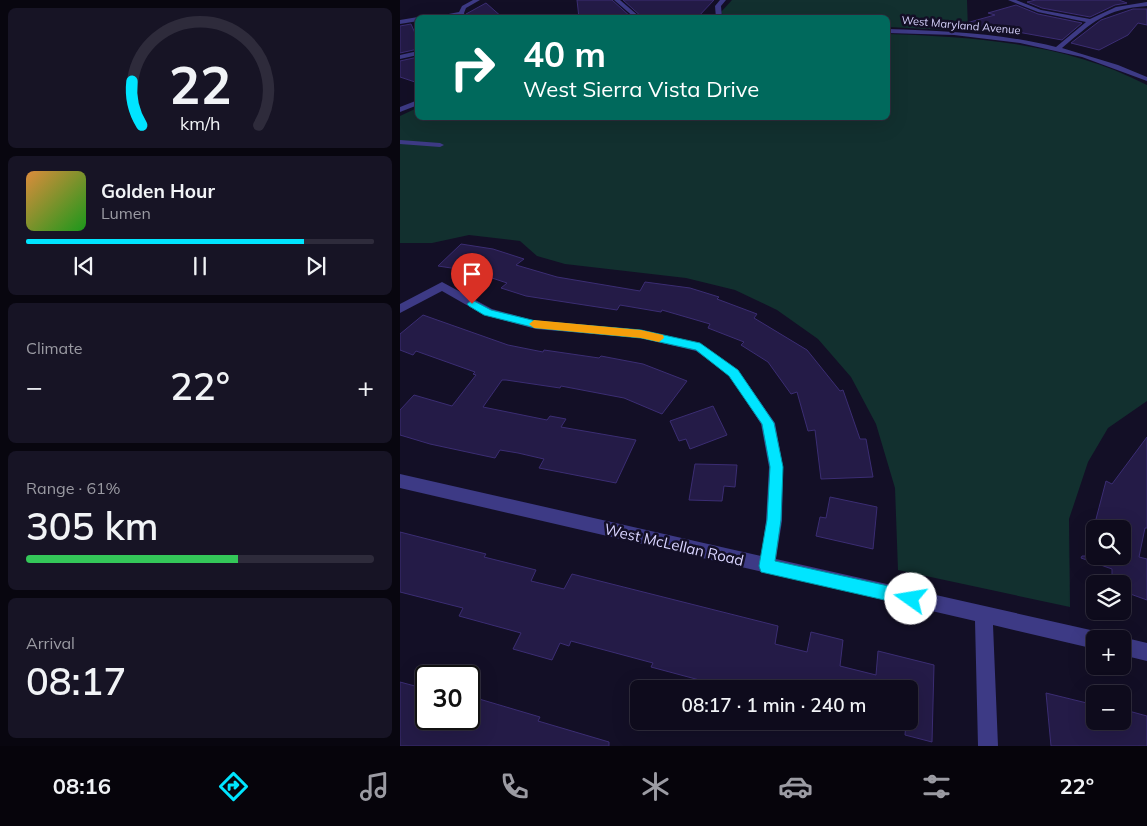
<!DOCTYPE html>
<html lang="en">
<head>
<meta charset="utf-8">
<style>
  :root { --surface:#0e0b1c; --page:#171425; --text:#f1f3f6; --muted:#9b9ba3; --line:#2e2b3b; --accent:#00e5ff }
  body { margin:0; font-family:Mulish,sans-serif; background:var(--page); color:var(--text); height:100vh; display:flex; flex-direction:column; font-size:19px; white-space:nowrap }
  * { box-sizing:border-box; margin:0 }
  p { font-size:16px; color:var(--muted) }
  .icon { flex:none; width:28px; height:28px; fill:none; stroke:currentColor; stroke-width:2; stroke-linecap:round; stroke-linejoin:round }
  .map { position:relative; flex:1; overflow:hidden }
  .sheet { display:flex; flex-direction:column; gap:8px; padding:8px; background:#08060f; width:400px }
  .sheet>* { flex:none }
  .hud { position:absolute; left:15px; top:15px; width:475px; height:105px; border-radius:8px; box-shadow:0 5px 20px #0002,0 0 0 1px var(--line); background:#00695c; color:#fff; overflow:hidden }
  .fabs { position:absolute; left:686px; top:520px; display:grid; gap:10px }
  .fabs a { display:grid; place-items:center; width:45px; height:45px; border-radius:8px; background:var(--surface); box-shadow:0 5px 20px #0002,0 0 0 1px var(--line); font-size:25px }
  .speed { position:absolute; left:15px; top:665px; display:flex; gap:10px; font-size:25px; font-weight:700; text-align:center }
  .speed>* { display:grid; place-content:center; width:65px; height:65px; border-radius:50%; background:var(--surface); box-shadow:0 5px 20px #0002,0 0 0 1px var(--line); line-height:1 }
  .speed .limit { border:2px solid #111; border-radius:8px; background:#fff; color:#111 }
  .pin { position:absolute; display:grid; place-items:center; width:42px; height:42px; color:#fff; margin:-51px -21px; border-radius:50% 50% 50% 0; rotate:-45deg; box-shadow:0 0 5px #0007 }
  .pin .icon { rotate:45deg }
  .me { position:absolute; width:55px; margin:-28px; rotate:283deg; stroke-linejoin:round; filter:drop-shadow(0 0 4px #0008) }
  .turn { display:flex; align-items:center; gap:18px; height:105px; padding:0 25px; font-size:22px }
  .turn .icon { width:65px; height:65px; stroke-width:2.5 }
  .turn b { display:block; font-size:35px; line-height:42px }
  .big { font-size:38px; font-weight:600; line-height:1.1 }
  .sheet .tile { flex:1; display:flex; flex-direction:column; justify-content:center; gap:8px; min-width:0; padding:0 18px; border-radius:8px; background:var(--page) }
  .sheet .dial { align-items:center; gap:0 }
  .dial svg { height:130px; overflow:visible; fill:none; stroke:var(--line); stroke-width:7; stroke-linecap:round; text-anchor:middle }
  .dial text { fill:var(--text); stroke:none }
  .song { display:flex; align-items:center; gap:15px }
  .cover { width:60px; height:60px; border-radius:8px; background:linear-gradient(135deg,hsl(30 70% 55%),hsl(120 70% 35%)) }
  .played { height:5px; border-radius:2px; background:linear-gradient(90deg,var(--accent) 80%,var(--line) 80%) }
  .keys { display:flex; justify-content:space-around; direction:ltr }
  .heat { display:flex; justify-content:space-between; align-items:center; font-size:28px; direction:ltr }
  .charge { height:8px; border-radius:4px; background:linear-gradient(90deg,#34c759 61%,var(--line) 0) }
  .trip { position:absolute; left:230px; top:680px; width:288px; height:50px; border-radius:8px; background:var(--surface); box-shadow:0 5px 20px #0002,0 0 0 1px var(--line); font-weight:600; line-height:50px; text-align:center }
  .dock { display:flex; height:80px; justify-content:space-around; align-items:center; background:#06040b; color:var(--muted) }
  .dock .icon { width:35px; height:35px }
  .dock .selected { color:var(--accent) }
  .dock b { font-size:22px; color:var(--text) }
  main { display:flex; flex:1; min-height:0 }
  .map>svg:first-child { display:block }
</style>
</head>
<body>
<main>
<section class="sheet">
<div class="tile dial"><svg viewBox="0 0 100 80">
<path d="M14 69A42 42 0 1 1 86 69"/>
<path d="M14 69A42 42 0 0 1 8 42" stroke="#00e5ff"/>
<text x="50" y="56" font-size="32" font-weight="700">22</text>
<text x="50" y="72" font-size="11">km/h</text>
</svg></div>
<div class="tile">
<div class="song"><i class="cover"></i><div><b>Golden Hour</b><p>Lumen</p></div></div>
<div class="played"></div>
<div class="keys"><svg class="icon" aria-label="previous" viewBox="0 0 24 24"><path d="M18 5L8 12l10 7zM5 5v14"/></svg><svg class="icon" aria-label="pause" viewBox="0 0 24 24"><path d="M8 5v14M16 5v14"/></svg><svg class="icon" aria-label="next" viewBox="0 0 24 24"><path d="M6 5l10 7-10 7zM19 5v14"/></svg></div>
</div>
<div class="tile"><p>Climate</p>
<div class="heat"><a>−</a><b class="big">22°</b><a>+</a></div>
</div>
<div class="tile"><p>Range · 61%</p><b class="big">305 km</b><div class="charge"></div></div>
<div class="tile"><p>Arrival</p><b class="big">08:17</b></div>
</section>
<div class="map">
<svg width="747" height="746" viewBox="0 0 747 746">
  <rect width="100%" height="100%" fill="#130f26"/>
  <g fill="#12302f">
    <path d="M332,0H567L568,31L488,27V18H325L321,12Z"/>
    <path d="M488,34C576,37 667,43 747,85V401L708,428L688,462L669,519L670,607L498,570L495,488L476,424L451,377L418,339L377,310L335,290L286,278L165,264L137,256L120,241L69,235L32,243H0V116L17,108L18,118H488Z"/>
  </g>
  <g fill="#241b47" stroke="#3b2d73">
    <path d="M177,0H212L232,18H179Z"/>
    <path d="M223,0H314L297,18H243Z"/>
    <path d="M636,0H719L727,3L715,5L690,17L642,8L627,2Z"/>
    <path d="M86,3L103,18H67L66,14Z"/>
    <path d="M616,5L638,14L682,23L662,40L612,31L559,27V25L595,15L588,13Z"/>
    <path d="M733,9H747V25L738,23L728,35L699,50L671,43L701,20Z"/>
    <path d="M11,24L18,40V49L0,53V26Z"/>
    <path d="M18,57V83L0,77V61Z"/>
    <path d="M61,244L93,249L124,259L116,265L157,277L240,291L245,282L290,288L319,297L317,299L357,314L354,318L407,350L440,391L443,390L460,439H466L473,477L421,479L415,430L408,431L397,392L391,394L368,362L341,345L344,342L308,328L310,324L262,310L261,312L220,305L217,310L126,296L101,288L107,283L71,271L38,266Z"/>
    <path d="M23,315L108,345L143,352L144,350L199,358L201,356L243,364L287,381L262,414L224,398L161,386L160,388L106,380H102L83,407L147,420L150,416L166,419L161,427L236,440L216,483L139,468L144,459L118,453L100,450L95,458L30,444L0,435V410L14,395L52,406L76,375L73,374L75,372L16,351L13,355L0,350V334Z"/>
    <path d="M313,406L327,435L290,449L286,439L279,441L270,421Z"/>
    <path d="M747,437V528H745L739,557L747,559V600L722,591V584H712V569L681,558L682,556H722V529H715L696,519L706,481L712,484Z"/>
    <path d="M295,464L337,465L335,487L324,486L322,501L289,500Z"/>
    <path d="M430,497L477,507L473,549L416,536L420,517L426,518Z"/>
    <path d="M0,532L86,554L84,557L136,570L131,581L164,589L172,574L378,626L375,644L407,652L411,632L443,640L440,666L476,675L478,651L534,665L532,742L505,735L506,721H509V689H333L251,667L253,663L171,641L169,646L160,643L152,660L113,649L121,633L59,616L63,608L0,592Z"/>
    <path d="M0,682L26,689V719H69V696L140,717L138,721L209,742V746H0Z"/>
    <path d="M646,693L695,705V721H726L725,710L747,716V746H651Z"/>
  </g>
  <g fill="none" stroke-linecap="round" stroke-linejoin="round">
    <g fill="#3d3a85" fill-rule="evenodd">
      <path d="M73,0H80L66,8L64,13L65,18H60L59,15L28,18L59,12L62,6Z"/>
      <path d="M214,0H220L241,18H235Z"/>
      <path d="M320,0H326L321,6L322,18H316L315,6Z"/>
      <path d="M608,0H616L641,10L690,19L716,7L747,2V6C705,9 693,22 662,48L718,65L747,77V81L682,57L620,43L554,35L488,33V29C544,31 601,33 656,47L686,22L638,12Z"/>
      <path d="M18,17V21L0,24V20Z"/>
      <path d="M18,51V55L0,59V55Z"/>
      <path d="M18,100V105L0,112V107Z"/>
      <path d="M0,140L40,143L44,145L40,147L0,144Z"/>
      <path d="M42,282L92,309L136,321L241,330L300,343L338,370L375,423L383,467L382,521L376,559L695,631L701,634L703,639H695V649L593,625L598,746H578L575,621L0,488V474L361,556L366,521L369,467L361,424L330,376L296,351L241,338L136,329L84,315L42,291L0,313V304Z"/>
      <path d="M722,637L747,643V661L722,655V639H718Z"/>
    </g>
  </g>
  <path fill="#00e5ff" stroke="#0095a6" d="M72,300L91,310L136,321L241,330L300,343L338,370L374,423L383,467L381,520L375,561L511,591L517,593L519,599L517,604L511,606L361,572L359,566L367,520L370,467L362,424L329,376L296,350L241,338L136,328L84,315L69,306L67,304Z"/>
  <path fill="#f59e0b" d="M134,320L241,330L263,335L264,338L259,342L241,338L134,328L129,324Z"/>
  <g text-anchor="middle" stroke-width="5" stroke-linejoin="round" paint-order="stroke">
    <g font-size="11" fill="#d9d4ff" stroke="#130f26">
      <text transform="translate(561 25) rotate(5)" y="4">West Maryland Avenue</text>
    </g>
    <g font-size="15" fill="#d9d4ff" stroke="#130f26">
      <text transform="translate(274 545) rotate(13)" y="5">West McLellan Road</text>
    </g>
  </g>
</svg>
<div class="fabs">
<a><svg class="icon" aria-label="search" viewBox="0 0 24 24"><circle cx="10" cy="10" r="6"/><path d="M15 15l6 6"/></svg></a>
<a><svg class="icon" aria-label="layers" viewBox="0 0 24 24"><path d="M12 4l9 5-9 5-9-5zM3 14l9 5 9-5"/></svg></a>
<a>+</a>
<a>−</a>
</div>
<div class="speed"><div class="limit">30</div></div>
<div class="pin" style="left:72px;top:304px;background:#d93025"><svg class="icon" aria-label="arrive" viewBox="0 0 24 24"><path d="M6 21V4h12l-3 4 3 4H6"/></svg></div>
<svg class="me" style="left:511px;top:599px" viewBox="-20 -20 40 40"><circle r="19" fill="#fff"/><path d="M0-13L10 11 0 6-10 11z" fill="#00e5ff"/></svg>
<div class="trip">08:17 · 1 min · 240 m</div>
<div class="hud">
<div class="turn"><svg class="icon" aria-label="right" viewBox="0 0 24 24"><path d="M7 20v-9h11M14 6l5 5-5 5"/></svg><div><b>40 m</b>West Sierra Vista Drive</div></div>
</div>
</div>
</main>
<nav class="dock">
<b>08:16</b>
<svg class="icon selected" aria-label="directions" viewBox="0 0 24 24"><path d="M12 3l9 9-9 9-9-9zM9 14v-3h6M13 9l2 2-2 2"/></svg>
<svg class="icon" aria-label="music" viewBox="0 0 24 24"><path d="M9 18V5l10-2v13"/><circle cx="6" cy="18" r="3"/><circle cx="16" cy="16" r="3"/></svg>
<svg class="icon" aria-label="phone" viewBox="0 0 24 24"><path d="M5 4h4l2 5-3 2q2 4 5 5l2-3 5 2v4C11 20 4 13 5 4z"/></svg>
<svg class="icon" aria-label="climate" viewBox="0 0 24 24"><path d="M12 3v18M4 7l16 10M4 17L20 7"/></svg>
<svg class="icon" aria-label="car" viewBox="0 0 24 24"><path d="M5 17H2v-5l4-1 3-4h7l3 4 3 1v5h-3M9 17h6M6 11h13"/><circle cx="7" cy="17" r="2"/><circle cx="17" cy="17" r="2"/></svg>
<svg class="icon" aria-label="filters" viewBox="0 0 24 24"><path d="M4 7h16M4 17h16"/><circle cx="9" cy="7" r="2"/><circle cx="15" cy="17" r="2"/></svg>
<b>22°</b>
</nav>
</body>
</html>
